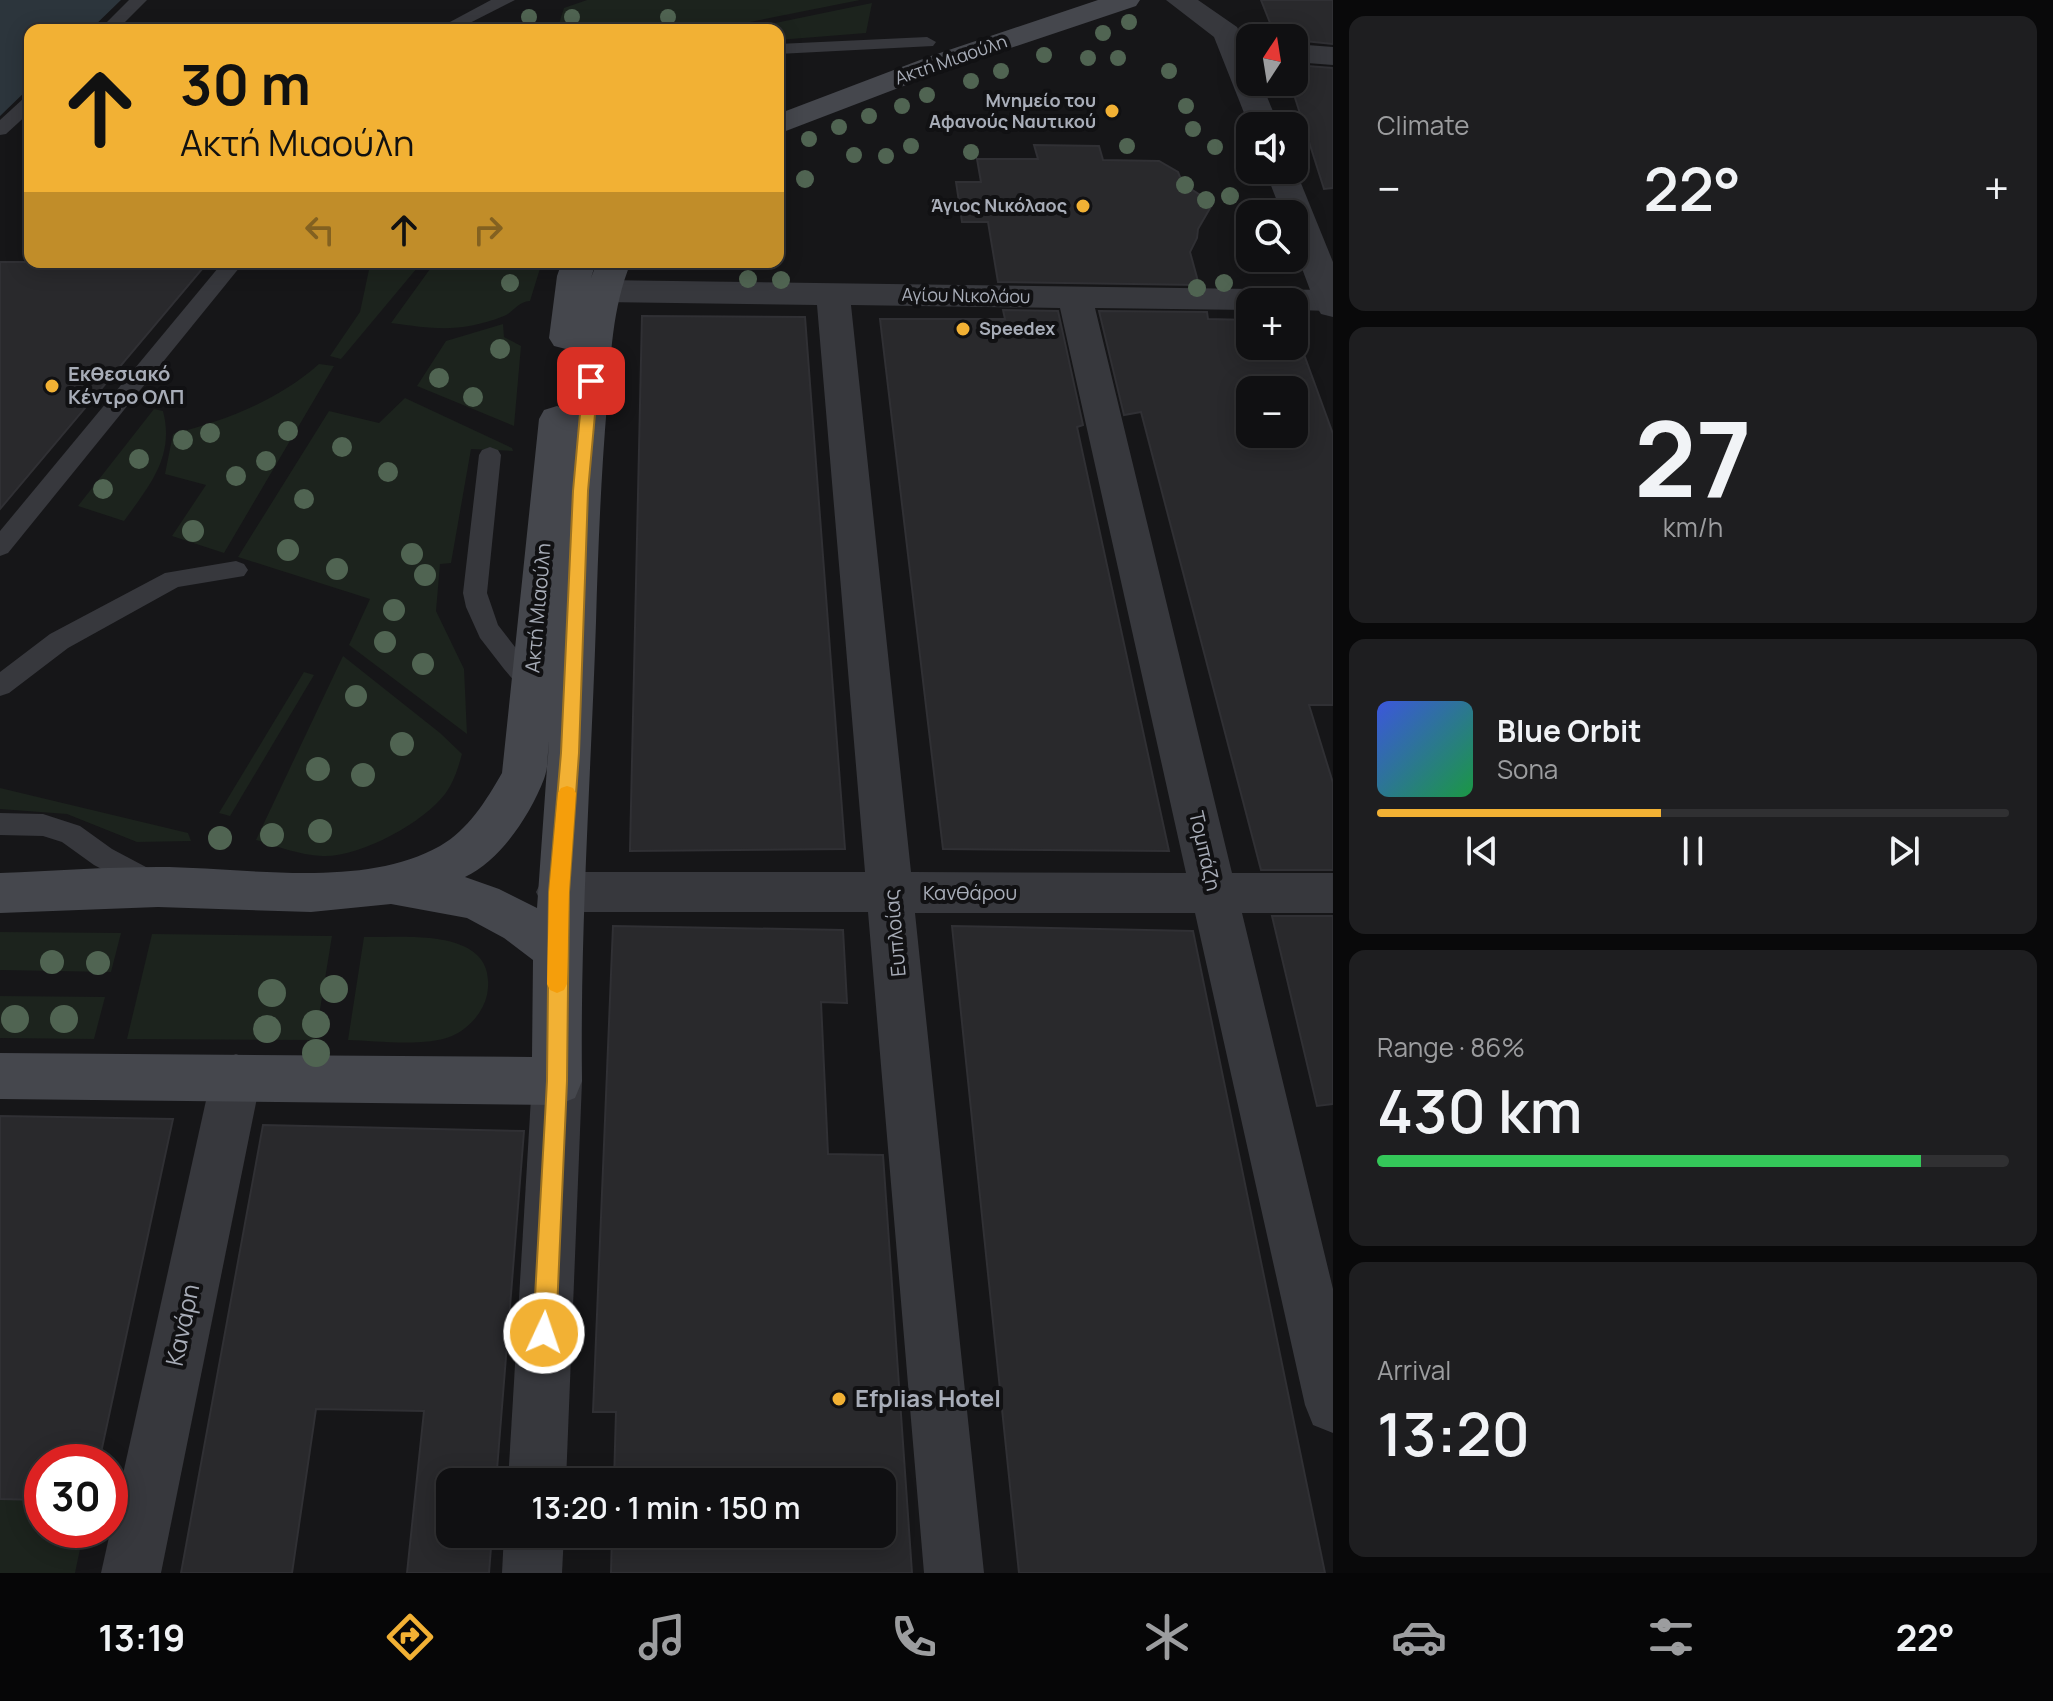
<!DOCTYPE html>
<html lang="en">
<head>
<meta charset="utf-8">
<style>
  :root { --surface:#101012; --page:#1e1e20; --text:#f1f3f6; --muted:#9c9d9f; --line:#303032; --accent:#f2b134 }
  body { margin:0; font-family:Manrope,sans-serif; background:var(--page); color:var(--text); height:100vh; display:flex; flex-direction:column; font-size:30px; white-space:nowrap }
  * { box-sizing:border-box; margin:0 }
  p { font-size:26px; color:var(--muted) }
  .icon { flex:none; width:44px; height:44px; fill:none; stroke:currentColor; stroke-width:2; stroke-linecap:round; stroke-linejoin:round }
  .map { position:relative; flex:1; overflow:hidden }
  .sheet { display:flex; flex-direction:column; gap:16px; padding:16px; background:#09090a; width:720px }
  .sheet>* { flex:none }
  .hud { position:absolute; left:24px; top:24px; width:760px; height:244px; border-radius:16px; box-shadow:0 4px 20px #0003,0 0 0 2px var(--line); background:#f2b134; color:#111; overflow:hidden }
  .needle { width:52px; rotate:12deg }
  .fabs { position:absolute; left:1236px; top:24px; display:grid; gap:16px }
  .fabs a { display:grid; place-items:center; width:72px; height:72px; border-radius:16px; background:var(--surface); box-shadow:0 4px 20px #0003,0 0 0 2px var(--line); font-size:40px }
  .speed { position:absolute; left:24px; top:1444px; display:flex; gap:16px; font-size:40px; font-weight:700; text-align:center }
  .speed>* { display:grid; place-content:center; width:104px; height:104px; border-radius:50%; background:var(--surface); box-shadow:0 4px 20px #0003,0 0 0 2px var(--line); line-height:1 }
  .speed .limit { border:12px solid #d22; background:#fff; color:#111 }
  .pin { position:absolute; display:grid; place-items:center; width:68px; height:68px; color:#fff; margin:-34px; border-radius:16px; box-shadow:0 4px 12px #0006 }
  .me { position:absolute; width:88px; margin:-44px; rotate:3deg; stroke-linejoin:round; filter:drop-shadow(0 0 6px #0008) }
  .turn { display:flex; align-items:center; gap:28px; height:168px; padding:0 24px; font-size:36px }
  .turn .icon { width:104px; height:104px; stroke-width:2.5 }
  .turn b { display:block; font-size:56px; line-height:68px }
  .lanes { display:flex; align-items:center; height:76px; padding:0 24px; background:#0003; justify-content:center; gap:40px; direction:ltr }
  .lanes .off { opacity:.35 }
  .big { font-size:60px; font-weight:600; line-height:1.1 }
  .sheet .tile { flex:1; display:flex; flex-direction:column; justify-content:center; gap:12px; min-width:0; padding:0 28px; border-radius:16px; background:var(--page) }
  .sheet .dial { align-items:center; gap:0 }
  .dial b { font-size:104px; line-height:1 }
  .song { display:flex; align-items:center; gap:24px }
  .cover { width:96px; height:96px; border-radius:12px; background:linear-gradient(135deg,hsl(230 70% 55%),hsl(140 70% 35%)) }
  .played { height:8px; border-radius:4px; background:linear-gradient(90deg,var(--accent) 45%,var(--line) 45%) }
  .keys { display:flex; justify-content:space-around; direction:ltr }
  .heat { display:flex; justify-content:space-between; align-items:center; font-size:44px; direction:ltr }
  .charge { height:12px; border-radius:6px; background:linear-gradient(90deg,#34c759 86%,var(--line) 0) }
  .trip { position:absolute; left:436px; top:1468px; width:460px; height:80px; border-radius:16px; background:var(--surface); box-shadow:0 4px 20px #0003,0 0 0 2px var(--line); font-weight:600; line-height:80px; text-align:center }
  .tabs { display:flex; height:128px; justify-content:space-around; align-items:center; background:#060607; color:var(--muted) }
  .tabs .icon { width:56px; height:56px }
  .tabs .current { color:var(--accent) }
  .tabs b { font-size:36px; color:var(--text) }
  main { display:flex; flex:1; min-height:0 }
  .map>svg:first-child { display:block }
</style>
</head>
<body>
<main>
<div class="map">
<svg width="1333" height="1573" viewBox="0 0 1333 1573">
  <rect width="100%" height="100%" fill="#161618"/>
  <g fill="#1c231d">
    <path d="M587,0H860L710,30H557L564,8Z"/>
    <path d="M872,3L866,33L778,40V30H742Z"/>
    <path d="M422,262L341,359L330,356L360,312L370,265Z"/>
    <path d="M435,262H542L530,301C517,302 514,312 504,316C460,333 435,329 391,323Z"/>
    <path d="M503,324L504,337L521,346L514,426L417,386L446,341Z"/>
    <path d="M319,364L334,366L224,553L172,536L206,485L165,474L173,434C227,420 277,401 319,364Z"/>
    <path d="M405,398L512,448L513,451L471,449L451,563L440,564L436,611L464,669L467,734L349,645L370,599L238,557L329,411L379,423Z"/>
    <path d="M154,409L163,411C175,457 149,486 124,521L78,506Z"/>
    <path d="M343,656L440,733L462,754C458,768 454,782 445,794C423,823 359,858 322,856C299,855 277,846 256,840Z"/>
    <path d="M304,672L314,675L230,816L219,813Z"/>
    <path d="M0,788L188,833L191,841L137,842L67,814L0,809Z"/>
    <path d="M0,932L121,933L111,972L0,970Z"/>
    <path d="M152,934L332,936L315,1040L127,1039Z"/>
    <path d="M364,937C405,938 500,926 487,995C483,1013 468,1029 452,1036C426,1047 377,1041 348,1040Z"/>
    <path d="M0,996L105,997L94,1039L0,1038Z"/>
    <path d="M0,1499L42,1500V1530H84L75,1573H0Z"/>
  </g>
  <path fill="#2c353c" d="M0,0H121L90,30H30V87L0,116Z"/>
  <g fill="#29292c" stroke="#303034" stroke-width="2" fill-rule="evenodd">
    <path d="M1261,0H1333V44L1276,38Z"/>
    <path d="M1294,65L1333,68V188L1324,189L1290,82H1294Z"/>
    <path d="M1034,145L1099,146L1103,160L1159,161L1178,172L1183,184L1213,203L1198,229L1197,238L1190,252L1199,285L998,282L988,222H962L956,182H981L977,159H1038Z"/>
    <path d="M0,262H208L0,509Z"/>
    <path d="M1003,310L1058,311L1083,425L1077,427L1169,851L943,849L880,319H1005Z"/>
    <path d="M1099,311L1207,312L1208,319L1250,320V346H1294V327L1333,434V705H1309L1333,783V870H1261L1141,412L1124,415ZM1250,390H1294V434H1250Z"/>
    <path d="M642,316L805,317L845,849L630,851Z"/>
    <path d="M1272,916H1333V1104L1317,1106Z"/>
    <path d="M613,926L843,930L847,1003L821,1002L828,1154L883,1155L912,1573H611L612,1534H882V1482H614L616,1412H593Z"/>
    <path d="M952,926L1193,931L1325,1573H1019Z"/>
    <path d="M0,1116L173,1119L99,1462H42V1500L0,1499Z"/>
    <path d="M263,1125L524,1131L496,1482H450V1534H492L489,1573H407L424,1411L316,1409L292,1573H181Z"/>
  </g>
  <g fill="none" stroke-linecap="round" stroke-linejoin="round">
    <g fill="#37383d" fill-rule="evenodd">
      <path d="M129,0H147L117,30H99Z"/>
      <path d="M491,0H515L456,30H435Z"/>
      <path d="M927,37L936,42L933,46L778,54V44Z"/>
      <path d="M30,97V112L6,134L0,135V120L24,98Z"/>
      <path d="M223,262H244L8,553L0,556V531Z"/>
      <path d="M490,447L498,450L501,455L487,593L498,625L543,683L540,690L531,693L522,690L504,669L480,638L466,607L463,593L479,455L482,450Z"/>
      <path d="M236,561L244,564L248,570L244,576L178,587L68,648L9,693L0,696V672L50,634L165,573Z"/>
      <path d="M0,813L43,814L80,826L112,849L161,875L165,883L161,891L151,895L94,865L62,842L43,836L0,835Z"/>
    </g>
    <g fill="#37383d" fill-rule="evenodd">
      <path d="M1294,44L1333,47V65L1294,62Z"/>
      <path d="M602,280L1333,290L1331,311L1294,310V302H1250V310L1095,308L1232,873H1333V913H1242L1333,1289V1433L1313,1425L1305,1405L1195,913H915L984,1573H924L868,912H559L543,906L536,892L543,878L559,872H865L817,305L602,302L590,299L585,291L590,283ZM851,305L1060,308L1186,873L911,872Z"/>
      <path d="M236,1054L254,1061L261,1078L161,1573H101L211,1078L218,1061Z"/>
      <path d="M557,1057L575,1064L582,1081L566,1482H508L532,1081L539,1064Z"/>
      <path d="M504,1534H564L562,1573H502Z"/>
    </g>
    <g fill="#37383d" fill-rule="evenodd">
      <path d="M1166,0H1198L1237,27L1250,54V82H1261L1279,126L1250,128L1214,37Z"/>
      <path d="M1294,166L1333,262V317L1321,314L1316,306L1294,247V214H1282L1265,170H1294Z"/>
    </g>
    <g fill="#45474d" fill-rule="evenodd">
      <path d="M1098,0H1140L1136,6L948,69L778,134V114L928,57Z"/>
      <path d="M562,262H596L591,278L597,262H631C612,308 611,355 607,404C601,477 598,549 596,622C591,775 580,927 582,1081L575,1098L557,1105L0,1099V1053L532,1057L533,960L504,938L467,918L391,904L311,912L158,907L0,913V873C53,871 105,867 158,867C244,867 362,890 440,846C468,830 486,801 502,773L539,419L544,410L557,406L570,411L577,347L566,349L554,346L549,338L557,276ZM549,734L548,753L537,908L499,889L465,877C501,860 530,815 544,779C549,766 548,748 549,734Z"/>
    </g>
  </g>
  <g fill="#506452">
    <circle cx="529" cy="17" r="8"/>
    <circle cx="572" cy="17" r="8"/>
    <circle cx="668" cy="17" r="8"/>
    <circle cx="1129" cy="22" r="8"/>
    <circle cx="1103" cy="33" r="8"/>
    <circle cx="1044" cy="55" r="8"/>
    <circle cx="1088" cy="58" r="8"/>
    <circle cx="1118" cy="58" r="8"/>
    <circle cx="1001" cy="71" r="8"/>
    <circle cx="1169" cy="71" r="8"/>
    <circle cx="971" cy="81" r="8"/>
    <circle cx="927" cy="95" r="8"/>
    <circle cx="902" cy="106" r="8"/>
    <circle cx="1186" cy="106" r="8"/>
    <circle cx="869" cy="116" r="8"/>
    <circle cx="839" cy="127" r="8"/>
    <circle cx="1193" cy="129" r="8"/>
    <circle cx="809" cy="139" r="8"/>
    <circle cx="911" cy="146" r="8"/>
    <circle cx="1127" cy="146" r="8"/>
    <circle cx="1215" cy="147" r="8"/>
    <circle cx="971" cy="152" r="8"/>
    <circle cx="854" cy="155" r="8"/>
    <circle cx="886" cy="156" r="8"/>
    <circle cx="805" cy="179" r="9"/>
    <circle cx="1185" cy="185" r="9"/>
    <circle cx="1230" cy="196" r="9"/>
    <circle cx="1206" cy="200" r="9"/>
    <circle cx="748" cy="279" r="9"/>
    <circle cx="781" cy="280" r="9"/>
    <circle cx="510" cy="283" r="9"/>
    <circle cx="1224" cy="283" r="9"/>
    <circle cx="1197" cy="288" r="9"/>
    <circle cx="500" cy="349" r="10"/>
    <circle cx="439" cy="378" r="10"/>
    <circle cx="473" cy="397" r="10"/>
    <circle cx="288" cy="431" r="10"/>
    <circle cx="210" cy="433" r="10"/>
    <circle cx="183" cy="440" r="10"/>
    <circle cx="342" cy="447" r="10"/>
    <circle cx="139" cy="459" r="10"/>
    <circle cx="266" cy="461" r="10"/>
    <circle cx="388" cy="472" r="10"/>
    <circle cx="236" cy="476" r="10"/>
    <circle cx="103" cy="489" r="10"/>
    <circle cx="304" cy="499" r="10"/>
    <circle cx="193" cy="531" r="11"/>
    <circle cx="288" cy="550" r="11"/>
    <circle cx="412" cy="554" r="11"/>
    <circle cx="337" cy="569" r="11"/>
    <circle cx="425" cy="575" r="11"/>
    <circle cx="394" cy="610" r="11"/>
    <circle cx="385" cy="642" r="11"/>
    <circle cx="423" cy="664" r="11"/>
    <circle cx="356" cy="696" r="11"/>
    <circle cx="402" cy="744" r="12"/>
    <circle cx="318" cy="769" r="12"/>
    <circle cx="363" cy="775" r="12"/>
    <circle cx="320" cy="831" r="12"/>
    <circle cx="272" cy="835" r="12"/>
    <circle cx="220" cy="838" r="12"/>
    <circle cx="52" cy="962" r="12"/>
    <circle cx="98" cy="963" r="12"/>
    <circle cx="334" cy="989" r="14"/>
    <circle cx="272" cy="993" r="14"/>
    <circle cx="15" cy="1019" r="14"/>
    <circle cx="64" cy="1019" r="14"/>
    <circle cx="316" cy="1024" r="14"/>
    <circle cx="267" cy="1029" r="14"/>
    <circle cx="316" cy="1053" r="14"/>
  </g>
  <path fill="#f2b134" stroke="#9d7322" stroke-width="2" d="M591,376L598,381L588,491L579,753L569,892L567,1081L556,1333L552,1341L544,1344L536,1341L533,1333L547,1081L549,892L561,753L573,491L583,381Z"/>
  <path fill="#f59e0b" d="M567,786L573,788L576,793L569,892L567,984L564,990L557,993L550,990L547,984L549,892L558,793L561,788Z"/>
  <g fill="#f2b134" stroke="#111113" stroke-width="3">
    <circle cx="1112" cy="111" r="8"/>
    <circle cx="1083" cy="206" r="8"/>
    <circle cx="963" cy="329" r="8"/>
    <circle cx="52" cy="386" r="8"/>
    <circle cx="839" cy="1399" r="8"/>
  </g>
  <g text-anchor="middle" stroke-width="8" stroke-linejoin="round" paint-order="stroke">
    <g font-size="18" fill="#a8adb8" stroke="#111113">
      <text transform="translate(951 60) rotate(-19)" y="6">Ακτή Μιαούλη</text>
      <text transform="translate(966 296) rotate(1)" y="6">Αγίου Νικολάου</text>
    </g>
    <g font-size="18" font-weight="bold" fill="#a8adb8" stroke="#111113" text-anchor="end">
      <text x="1096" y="107">Μνημείο του<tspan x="1096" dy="21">Αφανούς Ναυτικού</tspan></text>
      <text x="1067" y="212">Άγιος Νικόλαος</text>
      <text x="979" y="335" text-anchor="start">Speedex</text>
    </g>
    <g font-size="20" font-weight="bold" fill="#a8adb8" stroke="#111113" text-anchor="start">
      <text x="68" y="381">Εκθεσιακό<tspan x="68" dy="23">Κέντρο ΟΛΠ</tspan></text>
    </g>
    <g font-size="20" fill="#a8adb8" stroke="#111113">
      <text transform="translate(538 608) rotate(-85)" y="7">Ακτή Μιαούλη</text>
      <text transform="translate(1205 851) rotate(77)" y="7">Τομπάζη</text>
      <text x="970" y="900">Κανθάρου</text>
      <text transform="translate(895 933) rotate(-95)" y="7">Ευπλοίας</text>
    </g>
    <g font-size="24" fill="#a8adb8" stroke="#111113">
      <text transform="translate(183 1325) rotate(-78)" y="8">Κανάρη</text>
    </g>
    <g font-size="24" font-weight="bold" fill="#a8adb8" stroke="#111113" text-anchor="start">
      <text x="855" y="1407">Efplias Hotel</text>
    </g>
  </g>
</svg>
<div class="fabs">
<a><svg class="needle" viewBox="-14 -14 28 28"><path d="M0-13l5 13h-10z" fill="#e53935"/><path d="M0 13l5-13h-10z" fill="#9c9d9f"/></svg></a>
<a><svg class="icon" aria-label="sound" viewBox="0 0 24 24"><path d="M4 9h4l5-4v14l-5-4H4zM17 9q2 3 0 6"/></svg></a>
<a><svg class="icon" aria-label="search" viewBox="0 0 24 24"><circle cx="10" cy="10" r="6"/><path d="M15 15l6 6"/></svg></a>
<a>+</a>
<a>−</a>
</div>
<div class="speed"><div class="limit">30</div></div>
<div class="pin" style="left:591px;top:381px;background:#d93025"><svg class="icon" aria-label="arrive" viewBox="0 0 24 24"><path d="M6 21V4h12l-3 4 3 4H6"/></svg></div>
<svg class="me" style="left:544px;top:1333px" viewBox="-20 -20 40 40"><circle r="17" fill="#f2b134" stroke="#fff" stroke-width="3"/><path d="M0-11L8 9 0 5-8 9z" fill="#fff"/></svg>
<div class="trip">13:20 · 1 min · 150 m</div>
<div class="hud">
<div class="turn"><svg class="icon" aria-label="ahead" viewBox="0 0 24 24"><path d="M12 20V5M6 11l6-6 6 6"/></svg><div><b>30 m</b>Ακτή Μιαούλη</div></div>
<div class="lanes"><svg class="icon off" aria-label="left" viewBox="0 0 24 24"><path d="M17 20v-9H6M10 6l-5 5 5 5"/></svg><svg class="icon" aria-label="ahead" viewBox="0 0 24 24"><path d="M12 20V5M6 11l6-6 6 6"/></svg><svg class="icon off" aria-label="right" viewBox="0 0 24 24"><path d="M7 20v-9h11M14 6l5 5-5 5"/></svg></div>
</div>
</div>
<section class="sheet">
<div class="tile"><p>Climate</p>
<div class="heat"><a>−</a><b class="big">22°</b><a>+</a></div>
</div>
<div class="tile dial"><b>27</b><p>km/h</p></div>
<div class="tile">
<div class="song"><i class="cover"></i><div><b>Blue Orbit</b><p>Sona</p></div></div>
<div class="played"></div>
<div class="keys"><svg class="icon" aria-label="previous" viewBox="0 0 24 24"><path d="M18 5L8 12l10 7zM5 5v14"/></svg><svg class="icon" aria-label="pause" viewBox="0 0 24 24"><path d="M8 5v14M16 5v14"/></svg><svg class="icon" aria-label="next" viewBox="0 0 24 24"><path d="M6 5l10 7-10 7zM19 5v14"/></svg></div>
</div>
<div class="tile"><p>Range · 86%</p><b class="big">430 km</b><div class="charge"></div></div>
<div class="tile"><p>Arrival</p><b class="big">13:20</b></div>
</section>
</main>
<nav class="tabs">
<b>13:19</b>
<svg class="icon current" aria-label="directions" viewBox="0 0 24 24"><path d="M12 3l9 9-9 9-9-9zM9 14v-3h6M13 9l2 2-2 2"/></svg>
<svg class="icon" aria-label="music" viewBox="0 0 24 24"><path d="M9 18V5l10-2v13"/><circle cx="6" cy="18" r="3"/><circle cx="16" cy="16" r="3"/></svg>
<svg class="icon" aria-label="phone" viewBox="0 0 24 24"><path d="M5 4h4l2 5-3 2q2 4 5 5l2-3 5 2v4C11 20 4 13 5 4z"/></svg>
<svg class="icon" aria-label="climate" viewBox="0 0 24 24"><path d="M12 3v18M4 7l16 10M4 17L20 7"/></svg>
<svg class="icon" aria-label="car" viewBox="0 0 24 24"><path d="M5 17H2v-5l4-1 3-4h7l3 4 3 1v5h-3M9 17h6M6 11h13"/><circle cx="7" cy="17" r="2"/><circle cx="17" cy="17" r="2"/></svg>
<svg class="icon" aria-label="filters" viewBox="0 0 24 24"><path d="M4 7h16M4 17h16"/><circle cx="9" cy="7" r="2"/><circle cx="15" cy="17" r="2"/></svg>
<b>22°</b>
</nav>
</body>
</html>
